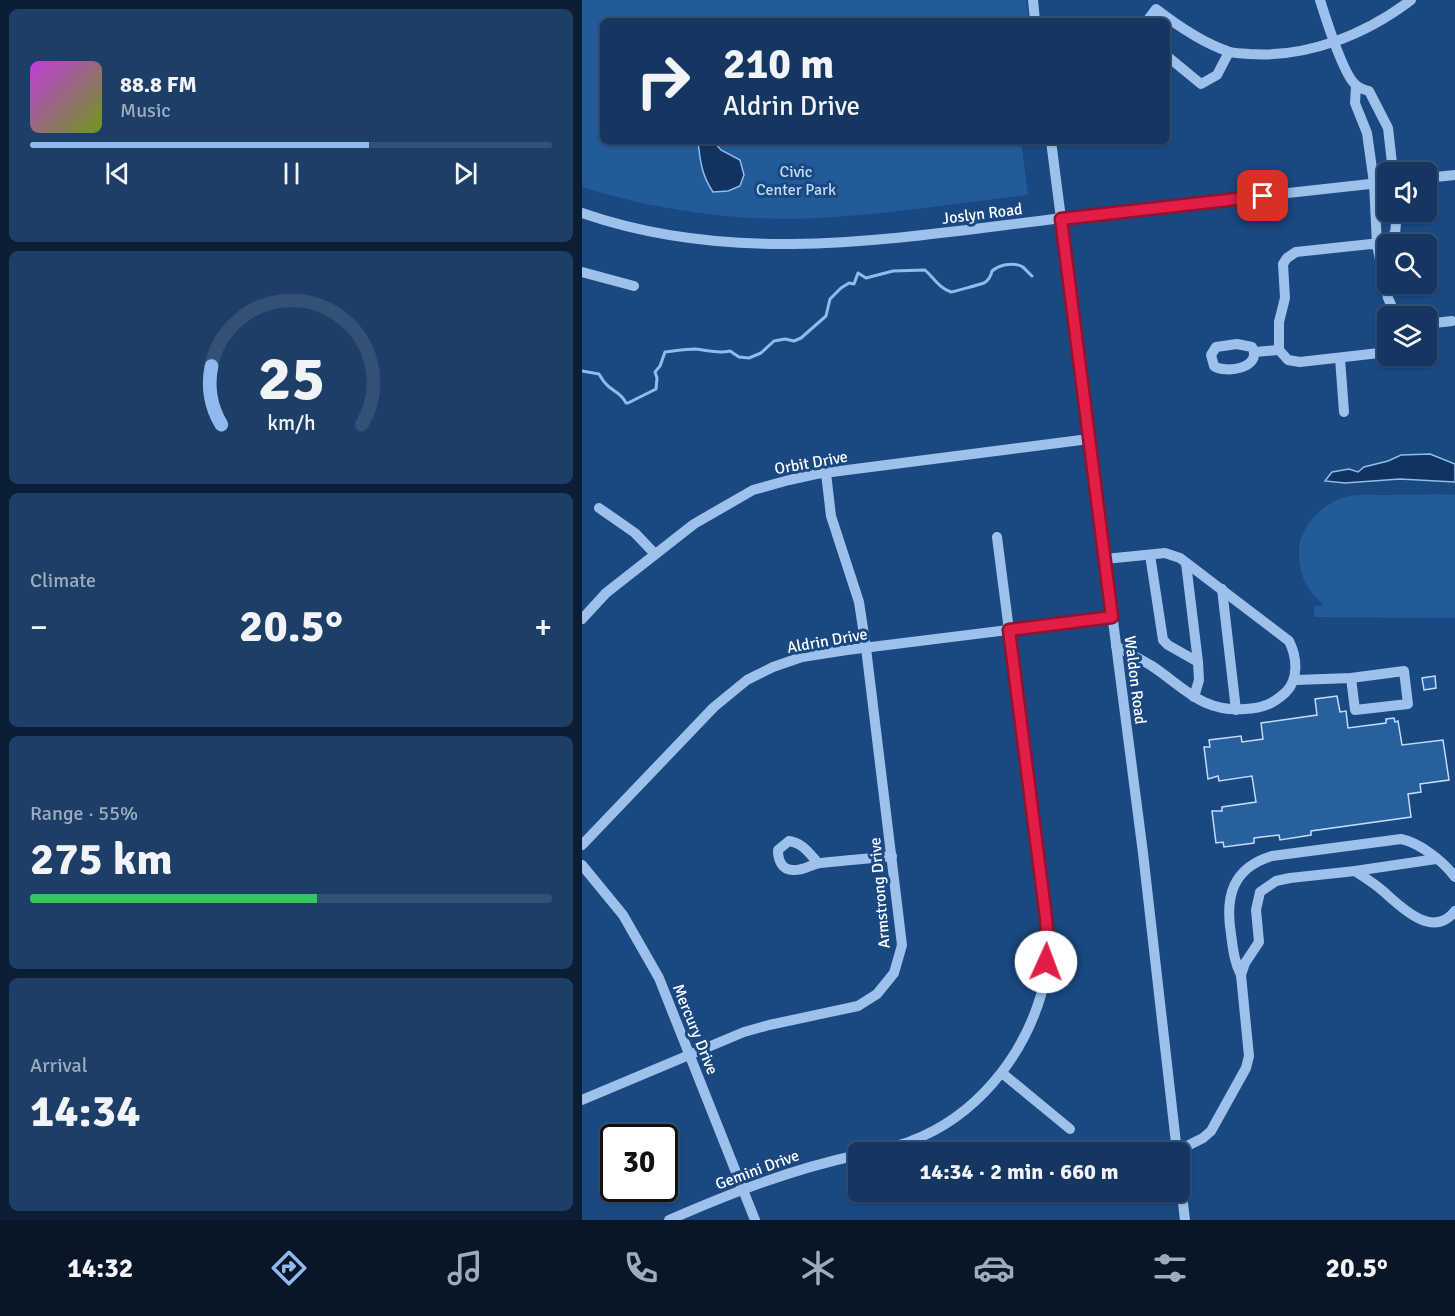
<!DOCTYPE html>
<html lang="en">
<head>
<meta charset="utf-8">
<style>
  :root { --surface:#143661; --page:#1d3e67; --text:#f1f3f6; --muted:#9dabbd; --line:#335076; --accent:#90b9f0 }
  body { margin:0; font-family:Signika,sans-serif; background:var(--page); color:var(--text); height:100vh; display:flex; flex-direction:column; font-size:22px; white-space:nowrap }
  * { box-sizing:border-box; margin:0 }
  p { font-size:20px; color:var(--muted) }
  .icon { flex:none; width:33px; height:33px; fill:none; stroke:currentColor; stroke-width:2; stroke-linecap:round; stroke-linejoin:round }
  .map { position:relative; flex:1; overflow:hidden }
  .side { display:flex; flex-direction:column; gap:9px; padding:9px; background:#0b1e35; width:582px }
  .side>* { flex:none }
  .guide { position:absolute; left:18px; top:18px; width:570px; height:126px; border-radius:9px; box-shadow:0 2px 4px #0004,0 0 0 2px var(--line); background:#143661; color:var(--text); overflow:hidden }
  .tools { position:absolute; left:795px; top:162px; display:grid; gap:12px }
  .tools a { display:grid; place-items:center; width:60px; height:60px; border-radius:9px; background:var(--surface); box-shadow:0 2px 4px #0004,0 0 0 2px var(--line); font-size:30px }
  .speed { position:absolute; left:18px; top:1124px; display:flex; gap:12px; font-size:30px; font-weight:700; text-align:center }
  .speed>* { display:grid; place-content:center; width:78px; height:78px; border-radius:50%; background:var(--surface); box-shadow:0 2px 4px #0004,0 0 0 2px var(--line); line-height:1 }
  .speed .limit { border:3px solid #111; border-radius:9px; background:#fff; color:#111 }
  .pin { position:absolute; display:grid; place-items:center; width:51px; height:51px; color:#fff; margin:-26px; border-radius:12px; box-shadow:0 3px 9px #0006 }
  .me { position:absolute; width:66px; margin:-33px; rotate:2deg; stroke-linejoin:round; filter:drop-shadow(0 0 4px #0008) }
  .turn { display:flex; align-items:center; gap:21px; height:126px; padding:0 24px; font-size:27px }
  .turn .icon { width:78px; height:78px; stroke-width:2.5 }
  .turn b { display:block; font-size:42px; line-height:51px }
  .big { font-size:45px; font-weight:700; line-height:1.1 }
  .side .tile { flex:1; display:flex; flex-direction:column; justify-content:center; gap:9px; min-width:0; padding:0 21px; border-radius:9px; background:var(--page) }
  .side .dial { align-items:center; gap:0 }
  .dial svg { height:156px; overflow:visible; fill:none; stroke:var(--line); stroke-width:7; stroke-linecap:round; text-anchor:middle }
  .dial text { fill:var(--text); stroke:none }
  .song { display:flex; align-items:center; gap:18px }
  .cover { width:72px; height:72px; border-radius:9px; background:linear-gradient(135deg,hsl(290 70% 55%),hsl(80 70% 35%)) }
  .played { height:6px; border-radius:3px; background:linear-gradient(90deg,var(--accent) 65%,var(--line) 65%) }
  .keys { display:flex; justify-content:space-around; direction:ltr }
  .heat { display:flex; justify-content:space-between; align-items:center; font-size:33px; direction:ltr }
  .charge { height:9px; border-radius:4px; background:linear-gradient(90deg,#34c759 55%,var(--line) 0) }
  .trip { position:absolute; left:266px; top:1142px; width:342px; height:60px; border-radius:9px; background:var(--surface); box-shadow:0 2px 4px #0004,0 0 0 2px var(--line); font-weight:700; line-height:60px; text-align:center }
  .tab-bar { display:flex; height:96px; justify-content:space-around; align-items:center; background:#081627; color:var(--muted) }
  .tab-bar .icon { width:42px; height:42px }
  .tab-bar .on { color:var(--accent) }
  .tab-bar b { font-size:27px; color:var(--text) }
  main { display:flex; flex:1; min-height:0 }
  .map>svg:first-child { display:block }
</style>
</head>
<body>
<main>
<section class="side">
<div class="tile">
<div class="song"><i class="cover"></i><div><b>88.8 FM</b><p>Music</p></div></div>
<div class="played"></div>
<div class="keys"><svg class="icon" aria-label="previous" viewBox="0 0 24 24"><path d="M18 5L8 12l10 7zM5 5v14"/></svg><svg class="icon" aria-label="pause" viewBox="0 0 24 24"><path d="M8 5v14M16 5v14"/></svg><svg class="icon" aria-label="next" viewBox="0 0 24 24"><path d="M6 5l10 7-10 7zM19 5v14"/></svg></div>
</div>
<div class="tile dial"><svg viewBox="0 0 100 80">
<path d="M14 69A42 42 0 1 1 86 69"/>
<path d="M14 69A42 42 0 0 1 9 39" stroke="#90b9f0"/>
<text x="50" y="56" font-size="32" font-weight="700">25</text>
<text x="50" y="72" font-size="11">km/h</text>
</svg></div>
<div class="tile"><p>Climate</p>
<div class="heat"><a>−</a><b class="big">20.5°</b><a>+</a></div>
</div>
<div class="tile"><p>Range · 55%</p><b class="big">275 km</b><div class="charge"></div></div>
<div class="tile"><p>Arrival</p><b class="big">14:34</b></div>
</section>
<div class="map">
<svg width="873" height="1220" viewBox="0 0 873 1220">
  <rect width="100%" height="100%" fill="#1a4881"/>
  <g fill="#235a9a">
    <path d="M0,0H444L447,21H21V141H439L446,195C377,203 307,214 238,218C158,222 76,211 0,187Z"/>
    <path d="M873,495V618L732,617V606L742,605C724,590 716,573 717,549C719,524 743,501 767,496C779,494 792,495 804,495C827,495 850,494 873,495Z"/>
  </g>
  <g fill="#11335f" stroke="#90bced" stroke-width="1.5">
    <path d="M116,141H131L139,150L158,160L162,175L158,186L146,191L131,192C120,176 118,161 116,141Z"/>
    <path d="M848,454L873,464V482L818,479L763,483L743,481L750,472L767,469L776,472L782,467L806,461L819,455Z"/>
  </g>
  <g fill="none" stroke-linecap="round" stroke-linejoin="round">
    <path stroke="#90bced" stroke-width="3" d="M0,371L17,374C19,377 21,381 24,384C30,391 40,393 44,403H46L74,389L75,378L73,372L78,366L83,352C93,351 102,349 113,349C125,350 135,354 148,351L157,357L167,358L179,353L192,341L203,339L212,341L219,338L244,316L248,299L259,288L267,283L272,284L276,273L284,278L311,271L343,270C352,278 357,288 369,292C371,292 399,284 402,283C407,280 409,276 410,271C417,265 430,262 439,266C442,267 447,274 450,276"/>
  </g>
  <g fill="#285f9f" stroke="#c2dbf8" stroke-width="1.5">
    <path d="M853,676L854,688L842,690L840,678Z"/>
    <path d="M755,696L758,712L764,711L766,728L804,723V719L812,718L813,722L816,721L820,745L861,740L867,780L838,784L839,792L826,794L829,817L729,831V835L698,840L697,835L672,838V843L642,847L641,842L634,843L630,811H640V807L674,802L670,776L637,781L636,776L626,779L622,747H628L627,740L659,736L660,742L681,739L679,723L735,715L733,699Z"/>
  </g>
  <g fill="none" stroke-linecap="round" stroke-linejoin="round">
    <g stroke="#9dc1eb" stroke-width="10">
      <path d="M451,0L453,21"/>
      <path d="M738,0C743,16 762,76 774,85C777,88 783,90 787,91L806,128L811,172"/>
      <path d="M565,21L574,9C596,26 619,42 645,51C652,54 660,53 667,54C725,58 783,35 829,0"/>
      <path d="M585,56L619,84L635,75L647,52"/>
      <path d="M774,86L773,103L785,133L792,183L795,245L806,298L814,316"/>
      <path d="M469,141L561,853L595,1152"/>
      <path d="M844,178L873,175"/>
      <path d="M0,213C158,268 320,237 481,218C589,206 697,194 806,182"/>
      <path d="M795,245L813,234L815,212"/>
      <path d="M0,272L52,286"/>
      <path d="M844,324L870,321"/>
      <path d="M655,344L670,347C681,368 644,374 632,366L629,355L634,347Z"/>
      <path d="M697,350V322L703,298L701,264L705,258L714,252L789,244L795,245"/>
      <path d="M673,352L697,350L706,360L718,362L806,352"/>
      <path d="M758,358L762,412"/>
      <path d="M17,508L53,533L73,554"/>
      <path d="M568,555L581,640L586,645L616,662L617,680L612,697"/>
      <path d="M523,559L583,553L598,558L707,641C715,657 717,679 704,692C691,704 681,708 663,709C620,712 604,689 570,666C559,659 546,653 534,646"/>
      <path d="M604,563L616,662"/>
      <path d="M640,589L654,710"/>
      <path d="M0,619L24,593L112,524L171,490L207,480L234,474L507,439"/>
      <path d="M714,680L769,678L822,671L826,704L773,710L769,678"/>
      <path d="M0,845L132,707L165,680L191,667L220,657L265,650L530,617"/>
      <path d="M236,863C227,853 221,843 207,841L196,850C196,860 200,870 211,870C221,871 229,864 239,863C262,860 286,859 310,856"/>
      <path d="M0,865L41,915L77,978L173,1220"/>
      <path d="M773,871L854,859"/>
      <path d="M659,975L663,963L677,942L674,910L678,892L694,881L708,878L773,871C782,877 792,883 801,891C819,907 851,940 873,911"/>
      <path d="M420,1073L488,1129"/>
      <path d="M0,1100L162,1032L187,1025L276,1006L295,994L312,973L320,945L284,648L277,602L249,516L244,473"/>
      <path d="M595,1151L621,1138L629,1131L664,1068L667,1056L659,975C652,961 651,949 649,934C643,897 650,868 690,856L819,839C838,843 861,861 873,877"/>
      <path d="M290,1152C303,1148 317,1146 329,1141C393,1117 440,1059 459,995C466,970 466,943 464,918L415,537"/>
      <path d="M597,1169L603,1220"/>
      <path d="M87,1220C149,1193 210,1169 276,1155"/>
    </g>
  </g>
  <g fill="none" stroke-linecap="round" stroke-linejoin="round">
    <defs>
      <path id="route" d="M464,962L466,946L464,918L427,630L530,617L479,219L681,196"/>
    </defs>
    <use href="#route" stroke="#92132f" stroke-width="15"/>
    <use href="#route" stroke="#e11d48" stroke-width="10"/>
  </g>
  <g text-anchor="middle" stroke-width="6" stroke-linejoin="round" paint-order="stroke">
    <g font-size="16" fill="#c2dbf8" stroke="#1a4881">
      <text x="214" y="177">Civic<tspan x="214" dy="18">Center Park</tspan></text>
    </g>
    <g font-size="16" fill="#fff" stroke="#1a4881">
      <text transform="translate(400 213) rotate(-7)" y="6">Joslyn Road</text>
      <text transform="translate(229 462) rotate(-10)" y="6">Orbit Drive</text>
      <text transform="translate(245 640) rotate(-10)" y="6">Aldrin Drive</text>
      <text transform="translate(554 680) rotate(83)" y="6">Waldon Road</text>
      <text transform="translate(297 893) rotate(-95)" y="6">Armstrong Drive</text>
      <text transform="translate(114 1029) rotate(68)" y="6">Mercury Drive</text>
      <text transform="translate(175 1169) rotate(-20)" y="6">Gemini Drive</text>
    </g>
  </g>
</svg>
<div class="tools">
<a><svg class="icon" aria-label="sound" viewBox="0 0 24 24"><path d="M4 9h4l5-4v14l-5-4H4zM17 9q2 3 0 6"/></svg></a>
<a><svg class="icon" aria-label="search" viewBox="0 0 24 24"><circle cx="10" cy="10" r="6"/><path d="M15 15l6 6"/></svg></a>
<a><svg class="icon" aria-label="layers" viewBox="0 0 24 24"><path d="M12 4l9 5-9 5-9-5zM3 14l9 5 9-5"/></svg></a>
</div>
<div class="speed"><div class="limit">30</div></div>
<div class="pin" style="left:681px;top:196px;background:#d93025"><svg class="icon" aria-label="arrive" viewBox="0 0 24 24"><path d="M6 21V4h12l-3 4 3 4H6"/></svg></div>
<svg class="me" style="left:464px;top:962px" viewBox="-20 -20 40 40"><circle r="19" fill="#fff"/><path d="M0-13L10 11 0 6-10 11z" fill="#e11d48"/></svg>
<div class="trip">14:34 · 2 min · 660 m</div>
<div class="guide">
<div class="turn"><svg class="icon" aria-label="right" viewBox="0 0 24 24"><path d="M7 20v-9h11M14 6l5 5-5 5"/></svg><div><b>210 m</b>Aldrin Drive</div></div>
</div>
</div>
</main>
<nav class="tab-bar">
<b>14:32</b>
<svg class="icon on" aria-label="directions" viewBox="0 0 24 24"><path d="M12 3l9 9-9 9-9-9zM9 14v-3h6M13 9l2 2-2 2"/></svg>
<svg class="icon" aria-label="music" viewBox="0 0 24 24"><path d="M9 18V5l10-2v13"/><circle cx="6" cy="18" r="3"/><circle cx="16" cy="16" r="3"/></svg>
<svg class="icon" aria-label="phone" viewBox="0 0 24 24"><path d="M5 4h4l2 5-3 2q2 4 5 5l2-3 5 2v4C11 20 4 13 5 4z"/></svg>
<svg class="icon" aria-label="climate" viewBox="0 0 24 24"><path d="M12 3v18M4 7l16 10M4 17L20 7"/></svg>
<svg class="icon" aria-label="car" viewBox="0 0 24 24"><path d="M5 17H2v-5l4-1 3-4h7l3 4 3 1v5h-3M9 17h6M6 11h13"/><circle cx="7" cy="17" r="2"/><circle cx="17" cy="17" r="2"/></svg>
<svg class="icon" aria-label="filters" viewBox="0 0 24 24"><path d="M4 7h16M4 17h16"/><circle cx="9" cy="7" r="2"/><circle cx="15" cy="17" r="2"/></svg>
<b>20.5°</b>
</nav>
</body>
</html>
